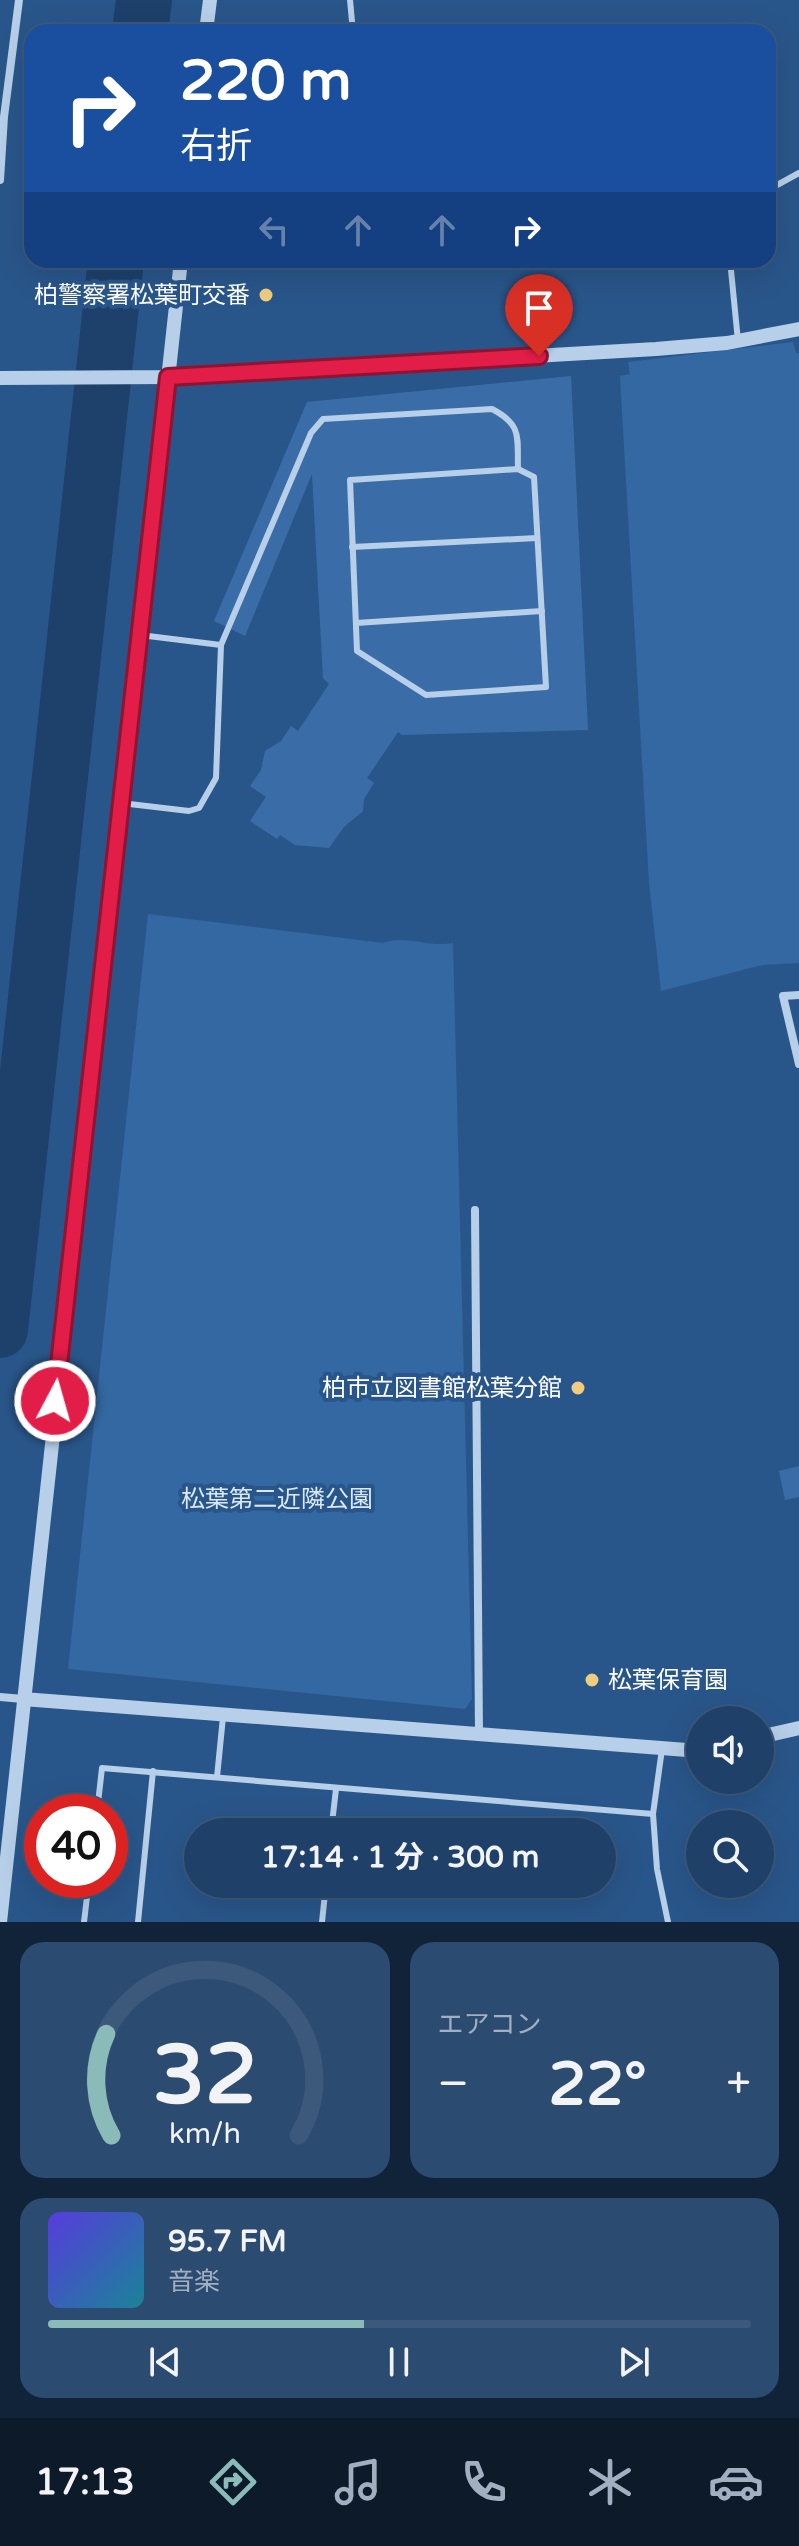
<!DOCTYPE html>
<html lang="ja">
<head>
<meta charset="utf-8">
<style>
  :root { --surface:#1f4068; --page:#2c4b71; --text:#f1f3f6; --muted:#a1afc0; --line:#3c597c; --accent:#8bbbb9 }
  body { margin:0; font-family:"Varela Round","Noto Sans JP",sans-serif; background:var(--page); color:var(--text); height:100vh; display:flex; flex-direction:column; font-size:30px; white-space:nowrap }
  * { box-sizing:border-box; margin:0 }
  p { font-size:26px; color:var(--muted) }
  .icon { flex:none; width:44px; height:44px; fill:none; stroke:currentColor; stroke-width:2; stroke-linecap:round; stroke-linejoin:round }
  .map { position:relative; height:1922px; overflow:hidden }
  .panel { display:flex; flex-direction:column; gap:20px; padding:20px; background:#112339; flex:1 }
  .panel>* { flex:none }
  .top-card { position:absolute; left:24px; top:24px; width:752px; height:244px; border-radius:24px; box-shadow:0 8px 32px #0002,0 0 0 2px var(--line); background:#1a4fa0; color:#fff; overflow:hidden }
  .fabs { position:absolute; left:686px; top:1706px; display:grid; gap:16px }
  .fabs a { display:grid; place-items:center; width:88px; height:88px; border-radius:50%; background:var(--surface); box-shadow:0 8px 32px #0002,0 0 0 2px var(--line); font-size:40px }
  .speed { position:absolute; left:24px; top:1794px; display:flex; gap:16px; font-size:40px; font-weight:700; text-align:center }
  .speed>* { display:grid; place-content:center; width:104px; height:104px; border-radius:50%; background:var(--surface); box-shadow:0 8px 32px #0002,0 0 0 2px var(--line); line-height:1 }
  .speed .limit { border:12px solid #d22; background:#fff; color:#111 }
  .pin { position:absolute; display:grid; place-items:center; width:68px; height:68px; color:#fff; margin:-82px -34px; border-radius:50% 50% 50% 0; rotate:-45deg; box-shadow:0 0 8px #0007 }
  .pin .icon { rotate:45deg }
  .me { position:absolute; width:88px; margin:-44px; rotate:6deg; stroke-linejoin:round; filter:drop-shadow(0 0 6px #0008) }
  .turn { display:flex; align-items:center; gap:28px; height:168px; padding:0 24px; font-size:36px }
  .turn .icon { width:104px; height:104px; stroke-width:2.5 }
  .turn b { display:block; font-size:56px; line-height:68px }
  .lanes { display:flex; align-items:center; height:76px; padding:0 24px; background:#0003; justify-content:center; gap:40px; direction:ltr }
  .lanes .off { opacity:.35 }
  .big { font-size:60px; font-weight:700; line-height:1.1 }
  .panel .tile { flex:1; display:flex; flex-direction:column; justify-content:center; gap:12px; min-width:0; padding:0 28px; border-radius:24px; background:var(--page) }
  .panel .dial { align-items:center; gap:0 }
  .dial svg { height:208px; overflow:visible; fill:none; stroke:var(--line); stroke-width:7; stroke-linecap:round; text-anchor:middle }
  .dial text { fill:var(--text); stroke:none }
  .song { display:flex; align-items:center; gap:24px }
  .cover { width:96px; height:96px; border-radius:12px; background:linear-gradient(135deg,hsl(250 70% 55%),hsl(190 70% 35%)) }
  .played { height:8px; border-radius:4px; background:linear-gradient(90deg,var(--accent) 45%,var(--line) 45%) }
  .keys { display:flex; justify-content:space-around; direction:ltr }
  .heat { display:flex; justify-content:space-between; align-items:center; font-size:44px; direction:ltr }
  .panel .tiles { flex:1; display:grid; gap:20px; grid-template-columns:1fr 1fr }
  .tile:last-child { grid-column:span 2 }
  .trip { position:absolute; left:184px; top:1818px; width:432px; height:80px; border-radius:40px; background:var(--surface); box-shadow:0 8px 32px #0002,0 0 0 2px var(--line); font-weight:700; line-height:80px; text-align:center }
  .tab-bar { display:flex; height:128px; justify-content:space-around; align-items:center; background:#0c1a2a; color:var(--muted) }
  .tab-bar .icon { width:56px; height:56px }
  .tab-bar .current { color:var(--accent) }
  .tab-bar b { font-size:36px; color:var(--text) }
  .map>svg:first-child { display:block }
</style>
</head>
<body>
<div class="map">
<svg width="799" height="1922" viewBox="0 0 799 1922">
  <rect width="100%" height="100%" fill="#29568a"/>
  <g fill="#3468a2">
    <path d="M793,342L796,353H799V963L762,965L661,991L649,883L620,376L630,374L628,362Z"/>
    <path d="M148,914L383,943C403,934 430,948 453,943L472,1699L465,1709L68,1669Z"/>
  </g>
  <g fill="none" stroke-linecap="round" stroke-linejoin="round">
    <g stroke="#1d416b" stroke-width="56">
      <path d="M140,32L144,0"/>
      <path d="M0,1330L116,260"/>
    </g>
  </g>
  <g fill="#3a6da7">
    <path d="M571,376L588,730L402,735L398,732L367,778L374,783L364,799L363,811L344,827L329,848L295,845L280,835L277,839L250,821L266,797L250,786L261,770L265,751L281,741L291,726L298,731L329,684L323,678L312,474L245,636L214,621L307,402Z"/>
    <path d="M799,1466V1497L785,1500L779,1471Z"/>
  </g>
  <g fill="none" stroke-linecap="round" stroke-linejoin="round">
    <g stroke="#b7cfe9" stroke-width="6">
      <path d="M350,0L353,32"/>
      <path d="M768,190L799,173"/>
      <path d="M408,260V262"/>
      <path d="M730,260L738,341"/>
      <path d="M518,469L534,477L546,687L426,695L357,651L350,480Z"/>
      <path d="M352,547L537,538"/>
      <path d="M356,623L542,611"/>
      <path d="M140,635L221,645"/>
      <path d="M121,803L189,811L199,808L216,778L221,645L311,433L323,419L492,409C523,425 517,438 518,469"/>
      <path d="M662,1749L653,1814L657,1869L668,1922"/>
      <path d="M217,1777L223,1717"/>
      <path d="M97,1812L102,1768L653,1814"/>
      <path d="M331,1832L336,1789"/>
      <path d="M84,1922L89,1880"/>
      <path d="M138,1922L153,1771"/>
      <path d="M322,1922L326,1884"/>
    </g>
    <g stroke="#b7cfe9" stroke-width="8">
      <path d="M0,180L4,117L19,0"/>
      <path d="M799,995L783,996L799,1064"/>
      <path d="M475,1210L479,1735"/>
      <path d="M0,1697L23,1699"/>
    </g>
    <g stroke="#b7cfe9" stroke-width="14">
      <path d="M206,32L210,0"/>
      <path d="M0,378L168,377L656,349L727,343L799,329"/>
      <path d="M23,1699L700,1751"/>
      <path d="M760,1737L799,1728"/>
      <path d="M0,1922L181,260"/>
    </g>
  </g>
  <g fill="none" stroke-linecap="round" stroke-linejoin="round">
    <defs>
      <path id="route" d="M55,1401L168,377L539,356"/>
    </defs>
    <use href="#route" stroke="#92132f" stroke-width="20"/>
    <use href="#route" stroke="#e11d48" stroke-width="14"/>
  </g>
  <g fill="#f0cc7e" stroke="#29568a" stroke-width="3">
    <circle cx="266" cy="295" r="8"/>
    <circle cx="578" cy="1388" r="8"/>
    <circle cx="592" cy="1680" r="8"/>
  </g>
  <g text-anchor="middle" stroke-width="8" stroke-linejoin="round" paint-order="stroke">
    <g font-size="24" fill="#fff" stroke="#29568a" text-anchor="end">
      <text x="250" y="303">柏警察署松葉町交番</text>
      <text x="562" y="1396">柏市立図書館松葉分館</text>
      <text x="608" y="1688" text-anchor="start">松葉保育園</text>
    </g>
    <g font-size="24" fill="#dbe9f7" stroke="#29568a">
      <text x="277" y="1507">松葉第二近隣公園</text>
    </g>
  </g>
</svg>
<div class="fabs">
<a><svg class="icon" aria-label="sound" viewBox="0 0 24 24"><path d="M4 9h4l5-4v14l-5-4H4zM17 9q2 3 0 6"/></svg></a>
<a><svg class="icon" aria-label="search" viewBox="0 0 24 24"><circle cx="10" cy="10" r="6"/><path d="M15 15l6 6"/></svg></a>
</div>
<div class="speed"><div class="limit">40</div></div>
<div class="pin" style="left:539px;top:356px;background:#d93025"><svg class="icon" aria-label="arrive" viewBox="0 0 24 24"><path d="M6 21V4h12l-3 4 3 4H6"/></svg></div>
<svg class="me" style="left:55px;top:1401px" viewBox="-20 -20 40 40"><circle r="17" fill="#e11d48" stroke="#fff" stroke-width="3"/><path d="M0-11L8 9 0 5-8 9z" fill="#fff"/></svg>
<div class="trip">17:14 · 1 分 · 300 m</div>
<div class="top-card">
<div class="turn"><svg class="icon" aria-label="right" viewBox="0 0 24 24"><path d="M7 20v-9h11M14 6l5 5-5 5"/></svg><div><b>220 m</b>右折</div></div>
<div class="lanes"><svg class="icon off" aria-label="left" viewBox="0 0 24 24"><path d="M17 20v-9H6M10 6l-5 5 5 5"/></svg><svg class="icon off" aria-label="ahead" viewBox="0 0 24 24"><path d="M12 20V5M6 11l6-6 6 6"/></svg><svg class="icon off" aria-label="ahead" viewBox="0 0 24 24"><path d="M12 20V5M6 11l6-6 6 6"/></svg><svg class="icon" aria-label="right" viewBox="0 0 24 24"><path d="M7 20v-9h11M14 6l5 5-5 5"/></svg></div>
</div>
</div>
<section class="panel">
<div class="tiles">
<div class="tile dial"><svg viewBox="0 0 100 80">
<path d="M14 69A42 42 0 1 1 86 69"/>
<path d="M14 69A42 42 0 0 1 12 30" stroke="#8bbbb9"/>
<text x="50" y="56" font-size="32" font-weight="700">32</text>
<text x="50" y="72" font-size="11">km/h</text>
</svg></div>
<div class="tile"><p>エアコン</p>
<div class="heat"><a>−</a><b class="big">22°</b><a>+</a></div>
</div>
<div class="tile">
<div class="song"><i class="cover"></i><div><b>95.7 FM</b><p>音楽</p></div></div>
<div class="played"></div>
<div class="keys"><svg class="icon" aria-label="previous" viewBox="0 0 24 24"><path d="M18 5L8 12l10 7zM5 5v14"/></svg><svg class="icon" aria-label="pause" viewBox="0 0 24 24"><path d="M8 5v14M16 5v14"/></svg><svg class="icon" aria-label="next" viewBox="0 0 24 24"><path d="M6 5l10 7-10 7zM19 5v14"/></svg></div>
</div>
</div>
</section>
<nav class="tab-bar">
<b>17:13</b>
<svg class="icon current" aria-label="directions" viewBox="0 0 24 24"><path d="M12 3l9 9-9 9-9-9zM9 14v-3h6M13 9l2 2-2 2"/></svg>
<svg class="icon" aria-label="music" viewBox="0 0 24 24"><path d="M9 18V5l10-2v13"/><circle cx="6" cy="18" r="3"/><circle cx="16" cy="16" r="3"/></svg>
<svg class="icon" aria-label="phone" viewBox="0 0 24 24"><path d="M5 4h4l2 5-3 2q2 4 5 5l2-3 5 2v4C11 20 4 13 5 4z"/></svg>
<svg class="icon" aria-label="climate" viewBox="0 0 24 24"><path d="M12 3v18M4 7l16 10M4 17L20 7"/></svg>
<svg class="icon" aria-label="car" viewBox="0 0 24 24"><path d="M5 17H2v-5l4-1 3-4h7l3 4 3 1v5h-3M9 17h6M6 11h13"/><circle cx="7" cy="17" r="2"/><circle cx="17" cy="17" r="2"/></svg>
</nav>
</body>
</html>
